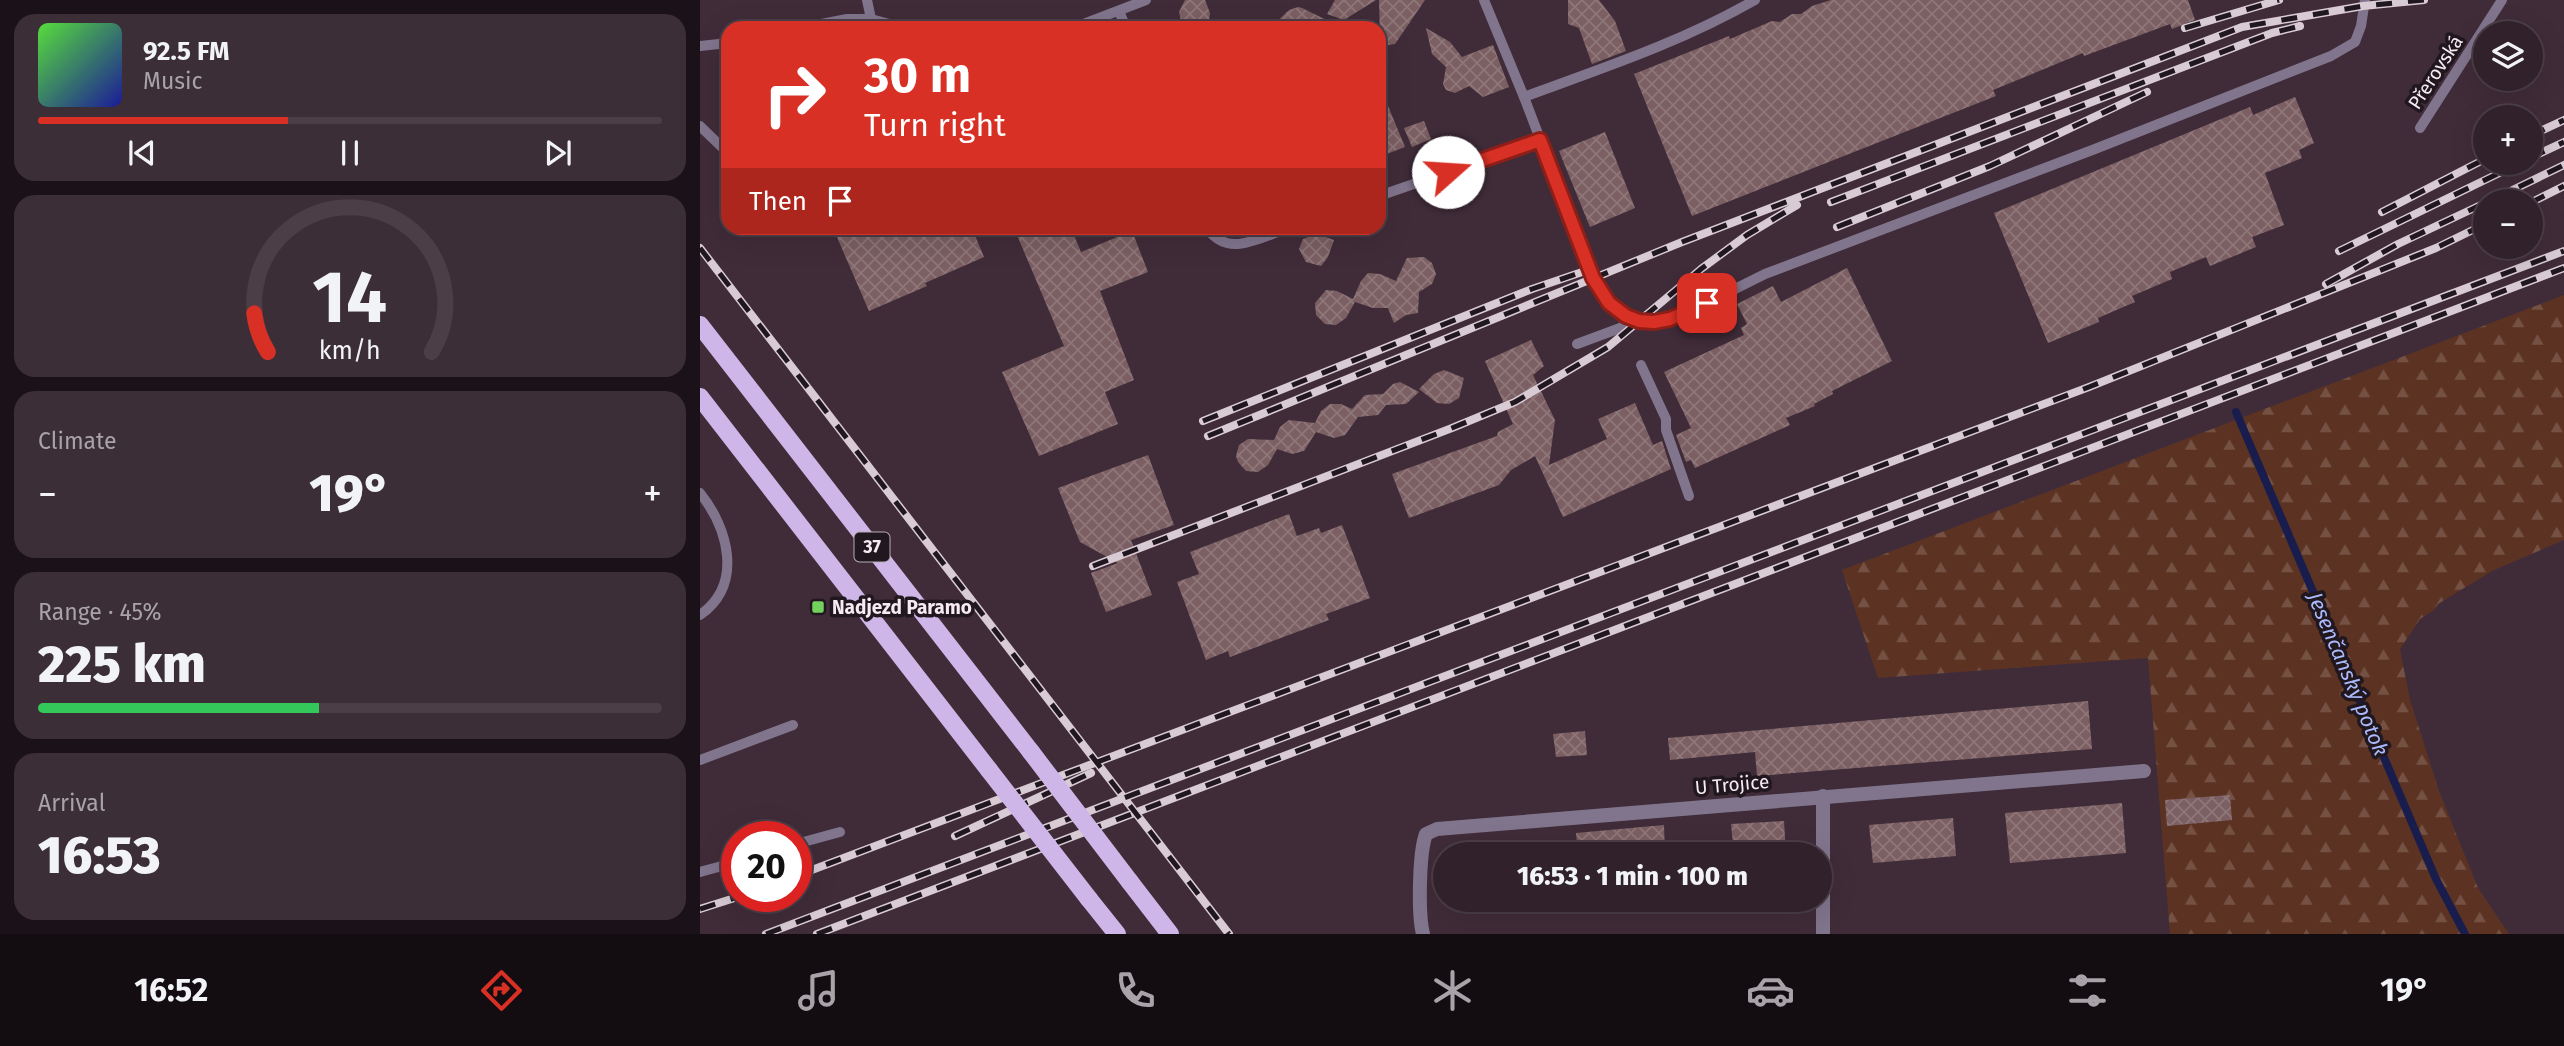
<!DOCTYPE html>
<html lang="en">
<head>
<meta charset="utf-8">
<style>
  :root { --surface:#30212b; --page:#3c2e37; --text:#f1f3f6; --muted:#a8a3a9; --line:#4b3e47; --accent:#d93025 }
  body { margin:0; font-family:"Fira Sans",sans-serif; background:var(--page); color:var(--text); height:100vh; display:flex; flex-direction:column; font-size:26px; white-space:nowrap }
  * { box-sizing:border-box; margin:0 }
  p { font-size:23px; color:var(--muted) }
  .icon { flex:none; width:38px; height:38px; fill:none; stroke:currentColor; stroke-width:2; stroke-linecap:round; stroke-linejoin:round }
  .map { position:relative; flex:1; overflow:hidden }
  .sheet { display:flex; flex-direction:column; gap:14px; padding:14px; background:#1a1218; width:700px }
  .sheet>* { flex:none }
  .top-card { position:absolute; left:21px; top:21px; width:665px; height:214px; border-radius:21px; box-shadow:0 7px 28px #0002,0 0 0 2px var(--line); background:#d93025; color:#fff; overflow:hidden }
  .fabs { position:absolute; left:1773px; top:21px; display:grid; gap:14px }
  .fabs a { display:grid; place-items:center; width:70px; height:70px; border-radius:50%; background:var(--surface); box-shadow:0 7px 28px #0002,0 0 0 2px var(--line); font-size:35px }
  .speed { position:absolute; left:21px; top:821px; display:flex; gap:14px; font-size:35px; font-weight:700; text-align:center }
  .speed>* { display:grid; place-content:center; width:91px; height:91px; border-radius:50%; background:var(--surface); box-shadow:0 7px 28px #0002,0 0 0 2px var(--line); line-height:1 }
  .speed .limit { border:10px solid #d22; background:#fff; color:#111 }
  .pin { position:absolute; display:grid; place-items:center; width:60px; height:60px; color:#fff; margin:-30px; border-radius:14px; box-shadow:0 4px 10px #0006 }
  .me { position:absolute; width:77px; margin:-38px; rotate:71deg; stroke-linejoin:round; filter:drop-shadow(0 0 5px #0008) }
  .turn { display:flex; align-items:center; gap:24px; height:147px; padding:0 28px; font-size:32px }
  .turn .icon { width:91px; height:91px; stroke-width:2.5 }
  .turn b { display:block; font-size:49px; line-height:60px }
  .then { display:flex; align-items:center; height:66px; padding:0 28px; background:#0003; gap:14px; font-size:26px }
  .big { font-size:52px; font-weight:800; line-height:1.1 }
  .sheet .widget { flex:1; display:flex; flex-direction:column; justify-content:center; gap:10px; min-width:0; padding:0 24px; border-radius:21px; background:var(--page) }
  .sheet .dial { align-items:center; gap:0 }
  .dial svg { height:182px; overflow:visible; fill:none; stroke:var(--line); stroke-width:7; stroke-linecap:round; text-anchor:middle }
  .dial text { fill:var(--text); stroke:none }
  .song { display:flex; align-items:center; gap:21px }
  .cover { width:84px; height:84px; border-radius:10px; background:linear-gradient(135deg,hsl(110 70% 55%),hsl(240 70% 35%)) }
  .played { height:7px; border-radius:4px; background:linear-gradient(90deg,var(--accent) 40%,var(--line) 40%) }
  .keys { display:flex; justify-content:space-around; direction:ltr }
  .heat { display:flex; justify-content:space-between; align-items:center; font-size:38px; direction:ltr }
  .charge { height:10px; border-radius:5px; background:linear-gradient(90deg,#34c759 45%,var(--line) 0) }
  .trip { position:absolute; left:733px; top:842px; width:399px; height:70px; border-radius:35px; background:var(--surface); box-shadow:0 7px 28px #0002,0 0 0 2px var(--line); font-weight:800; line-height:70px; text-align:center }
  .dock { display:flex; height:112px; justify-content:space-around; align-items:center; background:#130d11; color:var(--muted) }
  .dock .icon { width:49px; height:49px }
  .dock .current { color:var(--accent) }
  .dock b { font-size:32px; color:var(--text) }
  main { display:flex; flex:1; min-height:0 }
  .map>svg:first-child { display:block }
</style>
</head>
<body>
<main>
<section class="sheet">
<div class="widget">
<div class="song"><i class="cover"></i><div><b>92.5 FM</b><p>Music</p></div></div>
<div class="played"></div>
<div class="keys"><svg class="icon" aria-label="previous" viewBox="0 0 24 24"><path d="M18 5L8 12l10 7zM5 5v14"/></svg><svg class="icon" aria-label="pause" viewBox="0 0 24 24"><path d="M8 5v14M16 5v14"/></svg><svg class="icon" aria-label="next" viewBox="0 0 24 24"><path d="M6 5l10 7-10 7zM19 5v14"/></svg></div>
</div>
<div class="widget dial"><svg viewBox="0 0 100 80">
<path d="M14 69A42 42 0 1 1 86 69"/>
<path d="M14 69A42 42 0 0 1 8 52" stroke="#d93025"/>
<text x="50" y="56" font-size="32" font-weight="700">14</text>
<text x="50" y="72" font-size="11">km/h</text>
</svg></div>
<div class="widget"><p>Climate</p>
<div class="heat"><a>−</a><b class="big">19°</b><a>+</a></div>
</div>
<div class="widget"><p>Range · 45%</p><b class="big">225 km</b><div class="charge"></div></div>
<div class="widget"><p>Arrival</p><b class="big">16:53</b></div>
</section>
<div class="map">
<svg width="1864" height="934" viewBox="0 0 1864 934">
  <defs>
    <pattern id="forest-firs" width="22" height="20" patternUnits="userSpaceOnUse" patternTransform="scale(1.75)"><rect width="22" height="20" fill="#5c3322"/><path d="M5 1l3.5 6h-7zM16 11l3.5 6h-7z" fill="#745143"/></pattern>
    <pattern id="building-cross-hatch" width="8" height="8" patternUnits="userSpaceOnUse" patternTransform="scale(1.75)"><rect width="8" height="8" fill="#7b5f62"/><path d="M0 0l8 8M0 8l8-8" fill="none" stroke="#8e7679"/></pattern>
  </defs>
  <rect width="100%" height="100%" fill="#402c39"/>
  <path fill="url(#forest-firs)" d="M1864,295V540L1792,571L1738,604L1734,610L1720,619L1700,649L1710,700L1739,791L1778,888L1809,934H1470L1448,658L1178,678L1142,570Z"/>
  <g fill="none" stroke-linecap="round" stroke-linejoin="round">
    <path stroke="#181d4d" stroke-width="8" d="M1536,412L1736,879L1765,934"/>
  </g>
  <g fill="url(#building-cross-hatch)">
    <path d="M485,0H505L510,13L508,28H488L481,21L479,12Z"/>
    <path d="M635,0H676L644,20L627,14Z"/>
    <path d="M679,0H725L695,44L688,45L680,38Z"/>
    <path d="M868,0H899L915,21L926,51L892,64L879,28L868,24Z"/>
    <path d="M1131,0H1488L1495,20L1472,29L1470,24L1384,56L1383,53L1293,90L1296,96L992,216L934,74L1029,36L1030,39L1072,21L1080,22L1092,14H1101L1112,6Z"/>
    <path d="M598,7L602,8L643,28H570L589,10Z"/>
    <path d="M726,28L750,42L762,57L793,45L809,87L783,97L769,86L755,93L746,90L743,84L746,67L732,54Z"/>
    <path d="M679,84L705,147L679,157Z"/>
    <path d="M1595,97L1614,143L1599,150L1602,158L1565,173L1584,225L1552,237L1556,247L1510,266L1506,257L1470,272L1472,279L1432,296L1435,302L1398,318L1399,322L1348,343L1294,213L1550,107L1553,115Z"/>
    <path d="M724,121L731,139L712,147L704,128Z"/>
    <path d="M905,132L935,208L890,227L859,151Z"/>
    <path d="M133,228H272L284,257L225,283L227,286L169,311Z"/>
    <path d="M314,228H371L381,252L432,231L448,272L400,291L434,380L405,392L418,424L339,456L302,372L364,346Z"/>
    <path d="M617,234L634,240L628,257L621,266L606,262L599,249L603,239Z"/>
    <path d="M724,257L732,263L736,274L732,284L719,292L718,313L706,315L694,323L688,308H673L655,302L646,318L636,325L625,324L616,315L615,303L626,290L637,291L653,299L661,281L668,273L680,274L696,281L707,258Z"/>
    <path d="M1147,268L1192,361L1132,391L1133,394L1114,404L1115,406L1086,418L1090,425L995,468L991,460L986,462L976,435L991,428L964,372L1044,335L1041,328L1047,324L1037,304L1073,286L1081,302Z"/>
    <path d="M831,340L844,366L833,375L855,420L849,465L907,439L898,419L935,403L953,445L962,441L971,469L863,517L835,456L811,470L799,485L709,518L692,474L797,436L798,432L813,424L785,361Z"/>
    <path d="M744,370L764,378L759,398L749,404L737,403L719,389L734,374Z"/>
    <path d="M700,382L719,392L706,404L686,405L678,415L658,417L645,435L634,438L616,432L604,451L592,454L577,449L568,465L558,472L546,471L538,462L536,456L539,445L548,439L574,440L580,427L589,420L615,423L621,411L630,404H641L652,409L665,395L683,394L693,384Z"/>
    <path d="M448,455L474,525L431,540L452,595L406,612L391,573L418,563L380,542L358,488Z"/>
    <path d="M589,514L597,536L619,528L621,533L642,525L670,598L626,614L629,620L530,657L528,651L506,660L477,582L499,574L490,552Z"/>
    <path d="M1388,701L1392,749L1057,776L1055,752L970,760L968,738Z"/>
    <path d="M885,731L887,755L856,757L853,734Z"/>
    <path d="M1530,795L1532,820L1467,826L1465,800Z"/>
    <path d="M1422,803L1426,853L1310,863L1305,813Z"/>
    <path d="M1253,818L1256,856L1173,863L1169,825Z"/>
    <path d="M1084,821L1086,854H1034L1031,824Z"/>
    <path d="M964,825L965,854H878L876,833Z"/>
  </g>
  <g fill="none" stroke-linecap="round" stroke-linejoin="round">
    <g stroke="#81758d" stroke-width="10">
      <path d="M167,0L171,19"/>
      <path d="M784,0L824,97L893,278C904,299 916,312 939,321"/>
      <path d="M419,11L426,28"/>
      <path d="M101,28L147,19H171L204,28"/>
      <path d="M373,28L446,0"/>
      <path d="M0,46L28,43"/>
      <path d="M824,97C903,68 982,42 1055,0"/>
      <path d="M0,126L28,153"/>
      <path d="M1720,128L1802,0"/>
      <path d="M679,196L840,140"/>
      <path d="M507,228C528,259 560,237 589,228"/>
      <path d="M877,344L939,321L954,322L987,313L1065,274L1395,149L1631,56L1655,42L1661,26L1665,0"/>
      <path d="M941,365L966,419V430L989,496"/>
      <path d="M0,493C28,528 44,584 0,615"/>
      <path d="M0,760L93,725"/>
      <path d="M96,844L140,832"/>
      <path d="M0,872L37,862"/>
    </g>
    <g stroke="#81758d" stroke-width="14">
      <path d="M1123,796V934"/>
      <path d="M723,934C718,915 719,852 726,834L737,829L1444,771"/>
    </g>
    <g stroke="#ceb6e8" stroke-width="18">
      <path d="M0,325L331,752"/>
      <path d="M0,397L289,770"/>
      <path d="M430,882L470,934"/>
      <path d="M389,899L417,934"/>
    </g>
    <defs>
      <g id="rail">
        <path d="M1485,28L1579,0"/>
        <path d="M1830,136L1864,120"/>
        <path d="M1830,158L1864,142"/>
        <path d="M1790,201L1864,165"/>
        <path d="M1131,202L1572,33L1600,26"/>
        <path d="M1830,203L1864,186"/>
        <path d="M1682,212L1785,159"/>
        <path d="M1137,227L1290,166L1447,92"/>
        <path d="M0,248L529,934"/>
        <path d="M1639,251L1820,163"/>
        <path d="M1626,284L1698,244L1785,203"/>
        <path d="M503,421L832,289L894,268"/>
        <path d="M508,436L982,242L1542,27L1663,6L1724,0"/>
        <path d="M393,566L752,428L815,402L908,347L1001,269L1047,235L1097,205"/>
        <path d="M255,836L391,773"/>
        <path d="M96,876L1389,387L1736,248L1785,224"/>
        <path d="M0,909L41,896"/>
        <path d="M66,934L1864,251"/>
        <path d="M117,934L1864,268"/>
      </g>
    </defs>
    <use href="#rail" stroke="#d9cbd4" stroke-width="8"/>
    <use href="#rail" stroke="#21171e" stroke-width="5" stroke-dasharray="16" stroke-linecap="butt"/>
    <g stroke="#ceb6e8" stroke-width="18">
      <path d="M331,752L430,882"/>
      <path d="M289,770L389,899"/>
    </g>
  </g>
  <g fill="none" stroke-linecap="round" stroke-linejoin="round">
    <defs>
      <path id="route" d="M748,172L840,140L893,278L909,303L926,316L939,321L954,322L970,319L1007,303"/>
    </defs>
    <use href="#route" stroke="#8d1f18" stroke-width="18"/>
    <use href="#route" stroke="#d93025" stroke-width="12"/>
  </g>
  <rect fill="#72d25d" stroke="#21171e" stroke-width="2.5" x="111" y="600" width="14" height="14" rx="3.5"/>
  <g text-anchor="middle" stroke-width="7" stroke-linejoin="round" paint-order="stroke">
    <rect fill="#21171e" stroke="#b7abb2" stroke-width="2" x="154.5" y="532.5" width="35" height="29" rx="5"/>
    <g font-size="18" font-weight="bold" fill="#f7eaf2">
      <text x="172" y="553">37</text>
    </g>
    <g font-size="19" fill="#f7eaf2" stroke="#21171e">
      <text transform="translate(1735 72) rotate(-57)" y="7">Přerovská</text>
      <text transform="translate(1032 784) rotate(-5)" y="7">U Trojice</text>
    </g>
    <g font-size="19" font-weight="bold" fill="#f7eaf2" stroke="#21171e" text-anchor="start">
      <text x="132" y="614">Nadjezd Paramo</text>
    </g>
    <g font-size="21" font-style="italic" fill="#acbafc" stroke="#21171e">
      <text transform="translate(1648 674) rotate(67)" y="7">Jesenčanský potok</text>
    </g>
  </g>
</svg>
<div class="fabs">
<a><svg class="icon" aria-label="layers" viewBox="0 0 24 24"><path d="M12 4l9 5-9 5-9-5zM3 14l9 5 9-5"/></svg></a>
<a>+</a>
<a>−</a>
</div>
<div class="speed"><div class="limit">20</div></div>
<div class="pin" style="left:1007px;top:303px;background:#d93025"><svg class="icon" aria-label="arrive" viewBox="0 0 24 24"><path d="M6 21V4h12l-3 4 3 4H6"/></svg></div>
<svg class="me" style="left:748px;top:172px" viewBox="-20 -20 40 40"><circle r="19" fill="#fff"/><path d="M0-13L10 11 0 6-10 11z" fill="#d93025"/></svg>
<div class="trip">16:53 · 1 min · 100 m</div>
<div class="top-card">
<div class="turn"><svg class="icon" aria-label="right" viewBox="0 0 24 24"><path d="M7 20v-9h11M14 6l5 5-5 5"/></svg><div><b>30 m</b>Turn right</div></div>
<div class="then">Then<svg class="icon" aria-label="arrive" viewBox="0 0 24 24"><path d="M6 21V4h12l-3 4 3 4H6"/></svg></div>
</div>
</div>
</main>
<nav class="dock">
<b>16:52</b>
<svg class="icon current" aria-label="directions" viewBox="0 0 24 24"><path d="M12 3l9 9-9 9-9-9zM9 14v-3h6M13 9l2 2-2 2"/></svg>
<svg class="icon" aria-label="music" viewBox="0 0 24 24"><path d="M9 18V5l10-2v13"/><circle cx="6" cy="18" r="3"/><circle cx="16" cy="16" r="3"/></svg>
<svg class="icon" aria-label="phone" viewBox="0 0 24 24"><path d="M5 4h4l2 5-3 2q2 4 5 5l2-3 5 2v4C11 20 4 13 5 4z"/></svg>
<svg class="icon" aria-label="climate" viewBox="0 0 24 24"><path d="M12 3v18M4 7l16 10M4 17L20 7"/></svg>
<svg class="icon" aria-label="car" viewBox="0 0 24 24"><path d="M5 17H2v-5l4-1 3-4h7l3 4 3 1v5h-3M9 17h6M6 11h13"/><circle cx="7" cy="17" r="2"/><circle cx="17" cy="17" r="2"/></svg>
<svg class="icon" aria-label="filters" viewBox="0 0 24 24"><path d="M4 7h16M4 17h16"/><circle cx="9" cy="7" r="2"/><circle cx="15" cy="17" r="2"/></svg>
<b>19°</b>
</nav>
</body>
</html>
